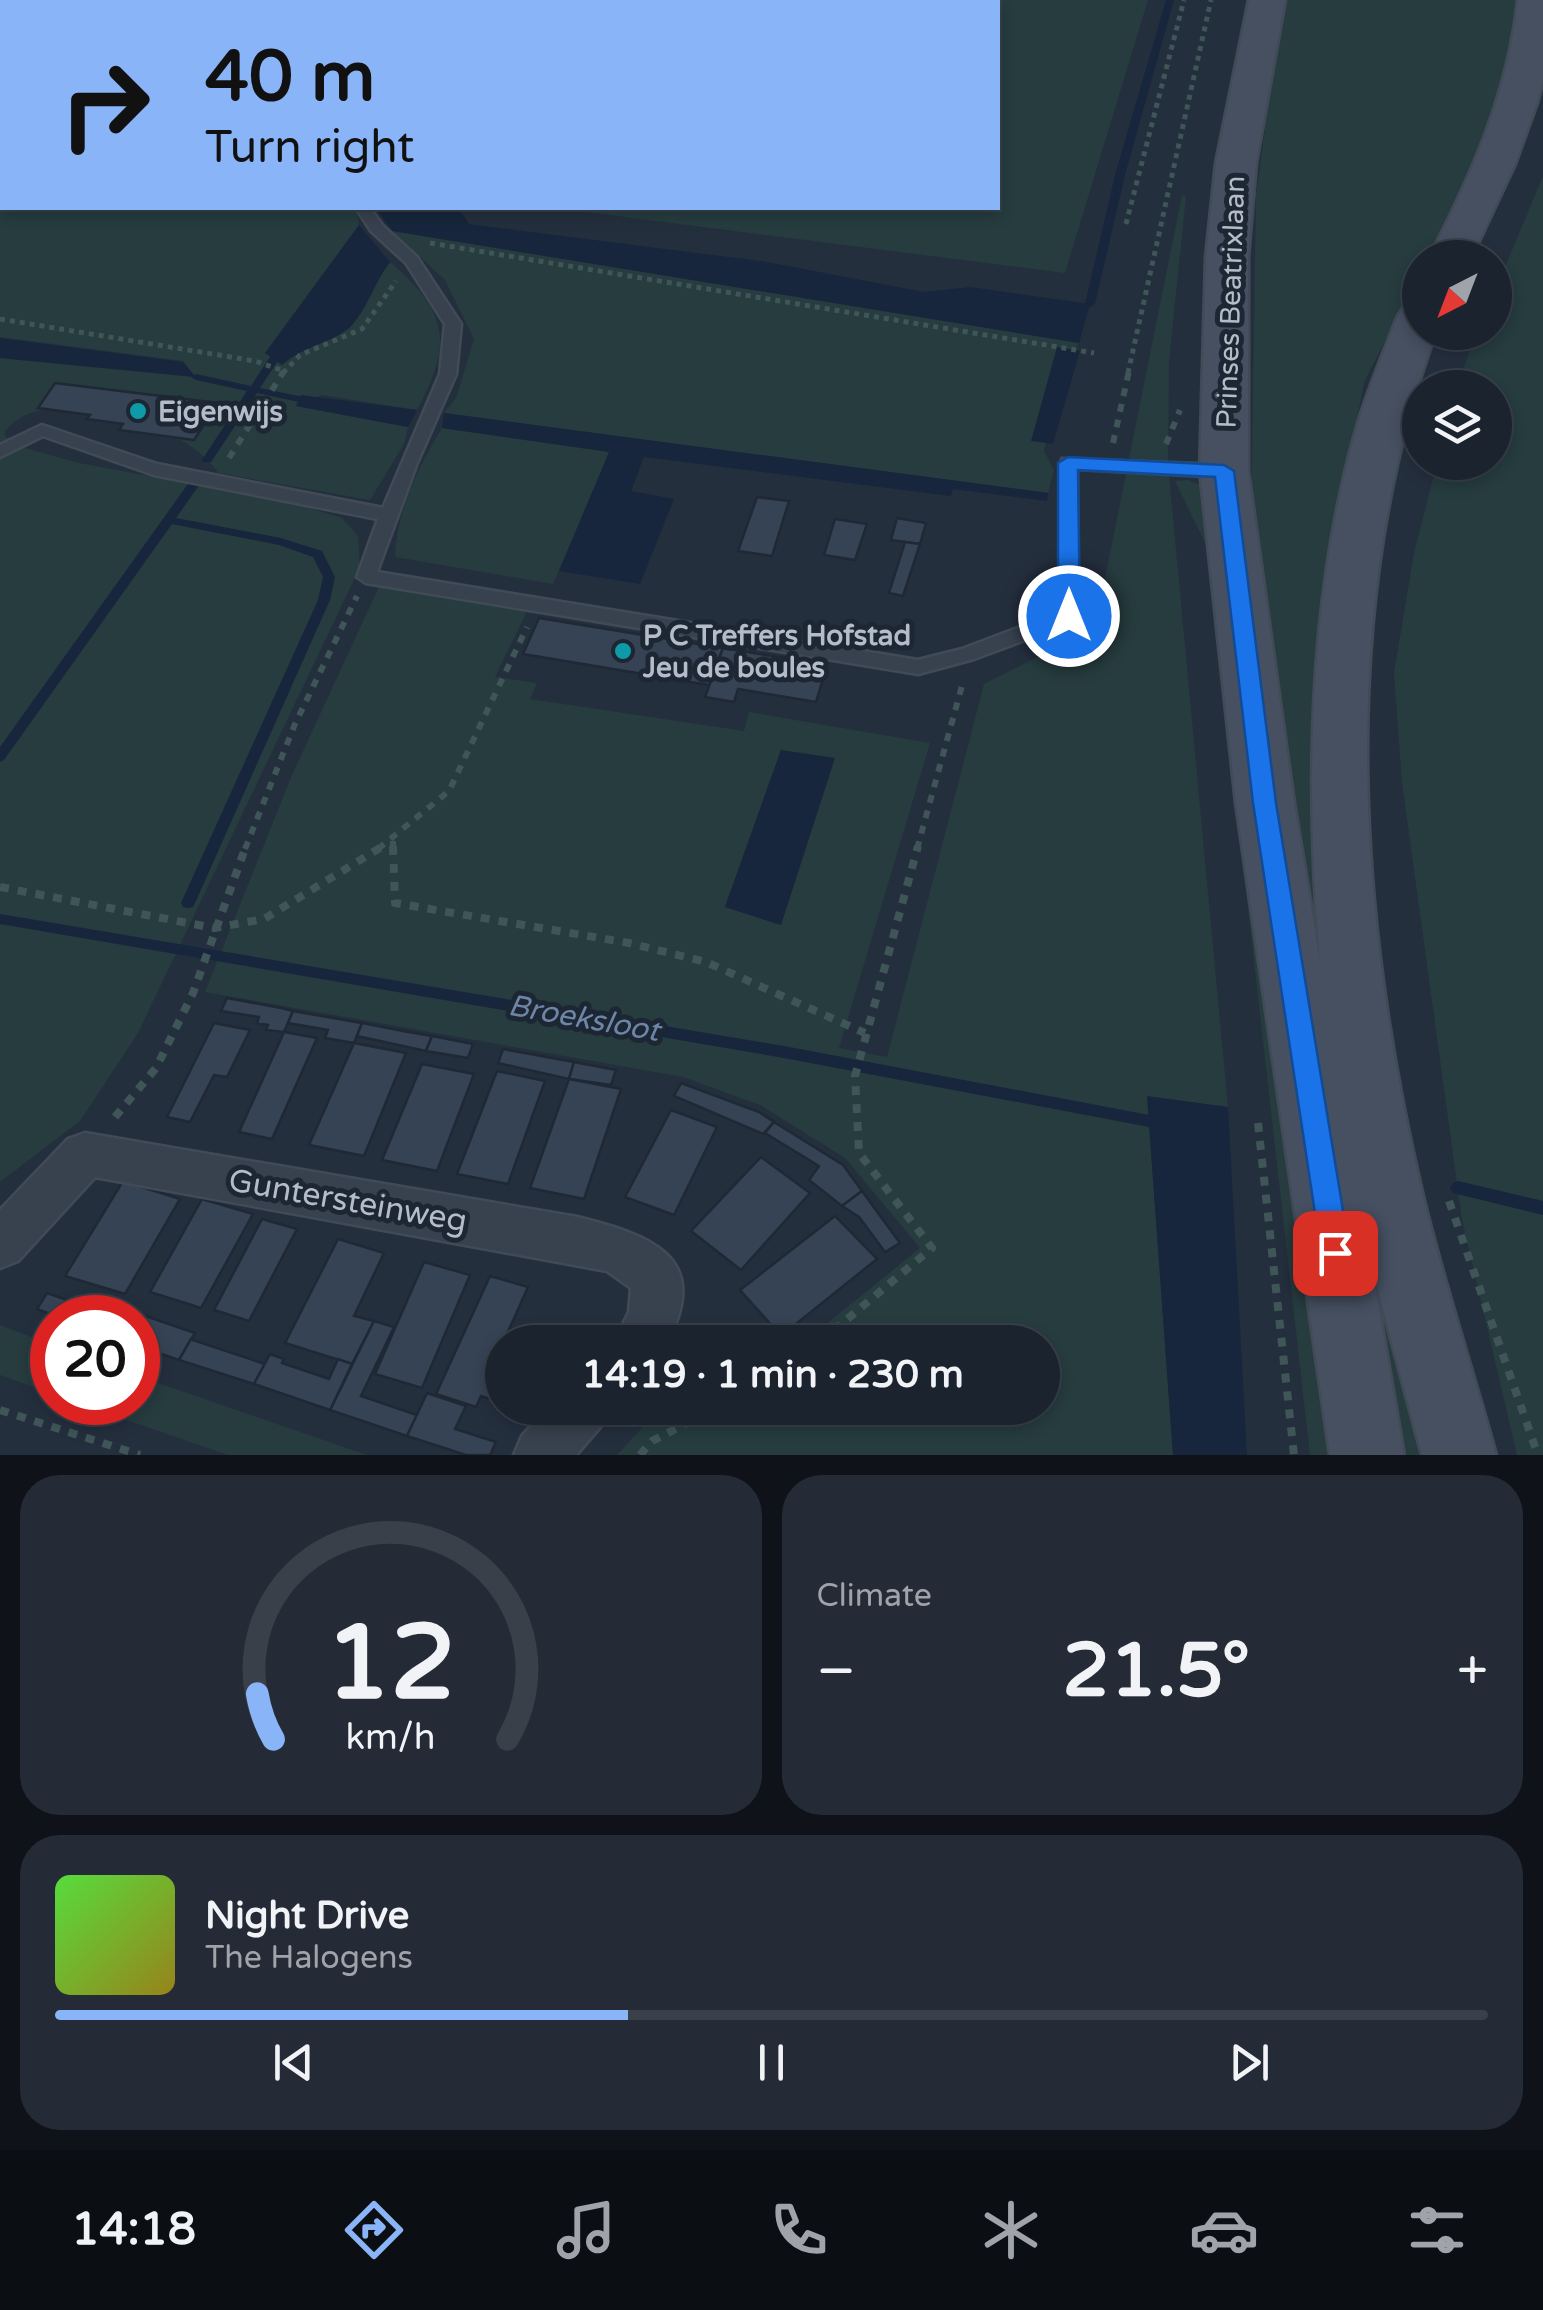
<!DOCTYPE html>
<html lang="en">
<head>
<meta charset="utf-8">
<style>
  :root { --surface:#1b232e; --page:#242b36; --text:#f1f3f6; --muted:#a0a4aa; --line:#39404a; --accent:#8ab4f8 }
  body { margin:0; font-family:"Varela Round",sans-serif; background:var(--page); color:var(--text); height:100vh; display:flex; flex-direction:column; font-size:38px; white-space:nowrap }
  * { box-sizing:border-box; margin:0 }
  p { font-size:32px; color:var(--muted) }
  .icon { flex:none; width:55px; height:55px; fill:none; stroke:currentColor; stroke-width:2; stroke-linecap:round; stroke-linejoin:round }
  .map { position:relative; height:1455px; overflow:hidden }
  .details { display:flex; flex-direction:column; gap:20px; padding:20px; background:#0f1319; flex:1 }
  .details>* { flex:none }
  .hud { position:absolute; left:0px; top:0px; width:1000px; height:210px; box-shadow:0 5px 15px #0003,0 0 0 2px var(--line); background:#8ab4f8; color:#111; overflow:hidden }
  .needle { width:65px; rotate:222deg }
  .fabs { position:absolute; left:1402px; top:240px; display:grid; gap:20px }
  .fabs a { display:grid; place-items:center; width:110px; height:110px; border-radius:50%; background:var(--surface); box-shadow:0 5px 15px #0003,0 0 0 2px var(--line); font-size:50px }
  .speed { position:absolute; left:30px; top:1295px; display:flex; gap:20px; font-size:50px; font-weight:700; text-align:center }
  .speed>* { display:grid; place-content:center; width:130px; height:130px; border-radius:50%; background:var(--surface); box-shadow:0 5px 15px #0003,0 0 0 2px var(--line); line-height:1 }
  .speed .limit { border:15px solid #d22; background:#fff; color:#111 }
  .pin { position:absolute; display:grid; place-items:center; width:85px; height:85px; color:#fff; margin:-42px; border-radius:20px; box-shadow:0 5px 15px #0006 }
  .me { position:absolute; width:110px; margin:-55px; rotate:0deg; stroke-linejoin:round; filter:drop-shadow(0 0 8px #0008) }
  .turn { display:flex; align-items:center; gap:35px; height:210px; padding:0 40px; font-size:45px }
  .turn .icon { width:130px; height:130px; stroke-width:2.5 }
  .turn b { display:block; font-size:70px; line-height:85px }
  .big { font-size:75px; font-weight:700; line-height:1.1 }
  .details .widget { flex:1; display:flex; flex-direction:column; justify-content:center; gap:15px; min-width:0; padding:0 35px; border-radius:40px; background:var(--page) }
  .details .dial { align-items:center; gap:0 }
  .dial svg { height:260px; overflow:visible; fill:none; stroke:var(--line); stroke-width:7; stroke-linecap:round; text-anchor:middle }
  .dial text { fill:var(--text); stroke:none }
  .song { display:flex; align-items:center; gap:30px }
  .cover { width:120px; height:120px; border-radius:15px; background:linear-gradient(135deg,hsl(110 70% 55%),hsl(50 70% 35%)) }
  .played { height:10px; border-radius:5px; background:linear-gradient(90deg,var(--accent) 40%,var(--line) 40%) }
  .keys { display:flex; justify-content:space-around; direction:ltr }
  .heat { display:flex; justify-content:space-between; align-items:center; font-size:55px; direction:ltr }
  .details .tiles { flex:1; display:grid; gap:20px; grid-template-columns:1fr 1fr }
  .widget:last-child { grid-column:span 2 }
  .trip { position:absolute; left:485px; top:1325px; width:575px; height:100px; border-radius:50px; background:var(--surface); box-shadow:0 5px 15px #0003,0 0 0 2px var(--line); font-weight:700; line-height:100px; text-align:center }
  .tab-bar { display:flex; height:160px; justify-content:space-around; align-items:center; background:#0b0e12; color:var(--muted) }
  .tab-bar .icon { width:70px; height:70px }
  .tab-bar .current { color:var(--accent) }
  .tab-bar b { font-size:45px; color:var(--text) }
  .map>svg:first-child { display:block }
</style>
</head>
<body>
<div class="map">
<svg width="1543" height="1455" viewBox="0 0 1543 1455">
  <rect width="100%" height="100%" fill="#242f3e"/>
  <g fill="#263c3f" fill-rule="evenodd">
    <path d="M0,0H1148L1065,273L554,208H998V2H2V208H356L359,225L266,353L283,364C301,347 338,341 352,324C368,306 375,281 390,262C449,313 453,343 417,410L322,395L297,406L408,427L404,444L370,500L218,473C192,425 37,376 4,434L14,445L79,463L290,502L342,518L358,536L360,567L138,1033L80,1121L0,1182V358L194,377L183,361L0,337Z"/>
    <path d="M1282,0H1520L1517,77L1428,257L1420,258V273L1364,382L1336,535L1347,1091L1421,1455H1407L1330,1091L1251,518L1256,196Z"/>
    <path d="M1543,176V1455H1517L1462,1220L1402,782L1394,673L1414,553L1437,463L1495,462V388L1456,387L1477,333L1495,332V291Z"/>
    <path d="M1182,195L1186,196L1169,362L1168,464L1228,1107L1147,1097L1173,1455H617L660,1408H1042V1342H804L920,1248L845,1158L760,1105L683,1077L205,992L292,775L384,576L531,603L495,677L537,683L530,699L744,731L749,712L930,743L839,1048L887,1057L984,684L1095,628ZM781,750V925L725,907Z"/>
    <path d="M392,231L1079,343L1067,359L1044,451L1054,470L1048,493L444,413L456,398L474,339L445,280Z"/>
    <path d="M442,428L610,452L553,584L395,557C397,509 417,469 442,428Z"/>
    <path d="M1188,480L1200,485L1211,497L1338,1455H1310L1207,547L1175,481Z"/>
    <path d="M0,1325L52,1345V1394L0,1375Z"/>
    <path d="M138,1376L367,1455H228L77,1403L138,1402Z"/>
  </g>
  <g fill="#17263c">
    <path d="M376,208H458L469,224L767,262L924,292L970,287L1090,304L1079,343L392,231Z"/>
    <path d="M359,225L390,262C375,281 368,307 352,325C338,341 301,347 282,365L265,353Z"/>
    <path d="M0,338L183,362L196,377L0,358Z"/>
    <path d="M1057,347L1080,351L1053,444L1031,441Z"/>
    <path d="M301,395L417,410L408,427L296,406Z"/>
    <path d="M444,413L1048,493L1047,501L953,489L951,496L644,457L631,491L674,499L640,584L559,571L609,452L442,428Z"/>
    <path d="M781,750L835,758L781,925L725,907Z"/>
    <path d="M1147,1096L1228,1107L1247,1455H1173Z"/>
  </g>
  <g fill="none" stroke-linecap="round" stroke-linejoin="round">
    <g fill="#17263c" fill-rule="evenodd">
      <path d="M396,0H404L403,2H395Z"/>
      <path d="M648,0H656L655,2H647Z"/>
      <path d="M1166,0H1174L1125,175L1095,304L1090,307L1086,306L1085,304L1115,175Z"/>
      <path d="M274,356L279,359L260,388L303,397L304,399L299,402L257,393L211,462H203L202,460L247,391L196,380L191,377L196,374L251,386L270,357Z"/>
      <path d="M194,480L200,484L176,518L281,538L322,551L335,577L330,600L195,903L193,907L188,908L183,907L181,903L318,600L323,577L313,557L279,545L172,524L4,760L0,762V747L190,481Z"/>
      <path d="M0,914L784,1046L1165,1118L1170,1119L1172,1124L1170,1129L1165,1130L784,1058L0,924Z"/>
      <path d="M1458,1181L1543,1201V1215L1453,1193L1450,1188L1453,1183Z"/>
    </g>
  </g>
  <g fill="#364354" stroke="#1f2835" stroke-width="2.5">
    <path d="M55,383L218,403L194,440L119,430L123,424L87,419L90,415L38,408Z"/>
    <path d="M757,497L789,501L772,556L738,551Z"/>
    <path d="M897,518L926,523L920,544L891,540Z"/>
    <path d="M835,519L867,524L855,560L824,555Z"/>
    <path d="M905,542L920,544L903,596L889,593Z"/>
    <path d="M539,618L723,648L709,685L523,654Z"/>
    <path d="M723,648L827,665L816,702L738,689L734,702L705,697Z"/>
    <path d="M227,998L281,1008L293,1011L284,1032L266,1030L268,1025L257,1023L259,1017L221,1011Z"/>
    <path d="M293,1011L350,1021L362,1023L354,1043L325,1038L328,1030L288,1023Z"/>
    <path d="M214,1023L250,1030L227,1077L214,1075L190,1122L167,1117Z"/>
    <path d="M362,1023L403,1031L432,1036L426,1051L357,1036Z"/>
    <path d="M284,1032L317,1038L272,1139L239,1132Z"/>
    <path d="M432,1036L473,1044L468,1058L426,1051Z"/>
    <path d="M354,1043L406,1053L364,1156L309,1145Z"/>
    <path d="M503,1049L574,1062L569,1079L498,1063Z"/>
    <path d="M574,1062L616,1070L611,1085L569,1079Z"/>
    <path d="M422,1064L474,1074L437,1171L382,1160Z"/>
    <path d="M497,1071L545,1081L508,1184L457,1174Z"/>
    <path d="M569,1079L621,1089L584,1199L530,1188Z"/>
    <path d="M681,1083L759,1112L774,1122L763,1134L674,1096Z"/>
    <path d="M671,1110L717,1127L674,1215L625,1197Z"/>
    <path d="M774,1122L843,1165L862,1191L842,1206L809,1180L819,1166L765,1133Z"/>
    <path d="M761,1157L810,1193L741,1270L691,1231Z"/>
    <path d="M123,1181L180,1199L125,1294L65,1276Z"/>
    <path d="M862,1191L900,1243L885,1252L859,1217L842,1206Z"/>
    <path d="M202,1199L253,1214L201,1308L150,1292Z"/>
    <path d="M835,1216L877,1259L781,1336L740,1290Z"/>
    <path d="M262,1219L297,1229L249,1321L214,1310Z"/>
    <path d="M338,1239L384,1253L354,1316L374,1321L352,1364L285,1343Z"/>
    <path d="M424,1262L470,1275L422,1388L375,1374Z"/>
    <path d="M490,1276L528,1287L499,1352L502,1353V1403L481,1396L476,1407L436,1394Z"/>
    <path d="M47,1293L87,1307L93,1298L122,1308L117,1318H60L37,1309Z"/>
    <path d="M122,1308L195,1333L179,1360L138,1346V1318H117Z"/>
    <path d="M374,1321L394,1327L361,1396L417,1415L407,1436L330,1410Z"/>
    <path d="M191,1339L193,1340L265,1364L254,1384L179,1360Z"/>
    <path d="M270,1354L284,1359L282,1363L329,1379L338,1359L352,1364L330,1410L254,1384Z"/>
    <path d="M427,1393L466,1406L455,1429L496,1442L490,1455H466L407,1436Z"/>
  </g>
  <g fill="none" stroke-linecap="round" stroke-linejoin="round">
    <defs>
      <path id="lane" d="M356,208H370L382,225L417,257L461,324L456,374L417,463L377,572L918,660L962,649L1060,612L1062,459L1224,465L1233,471L1224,477L1077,469L1078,616L1076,621L974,659L918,674L366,583L357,577L378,519L154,475L43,436L0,457V445L42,425L157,464L383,508L440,374L445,324L406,263L371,231Z"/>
      <g id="street">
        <path d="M85,1133L577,1217C649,1235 713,1256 667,1342H614L629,1312L631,1288L607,1271L95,1177L18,1261L0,1268V1210L68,1139Z"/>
        <path d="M547,1408H609L601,1426L576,1455H514L522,1436Z"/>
      </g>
      <g id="secondary">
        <path d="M1249,0H1285L1256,163L1248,257V471L1294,803L1320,961C1305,784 1308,595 1358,423C1369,387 1384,351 1398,316L1404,307L1420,303V332H1436C1336,604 1357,915 1422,1192C1443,1281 1472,1367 1496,1455H1422L1372,1268L1404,1455H1330L1236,803L1200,471L1206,257L1216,163Z"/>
        <path d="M1518,0H1543V79L1537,103L1515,164L1471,258H1429C1472,174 1508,94 1518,0Z"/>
      </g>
    </defs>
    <use href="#lane" stroke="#414a57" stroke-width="5"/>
    <use href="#street" stroke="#414a57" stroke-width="5"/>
    <use href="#secondary" stroke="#414a57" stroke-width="5"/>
    <g stroke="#3f5557" stroke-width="5" stroke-dasharray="5 5" stroke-linecap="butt">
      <path d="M1126,224L1184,0"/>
      <path d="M430,243L1094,353"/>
      <path d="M0,319L255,361L284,371"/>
      <path d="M283,373L300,355L362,329L396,281"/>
      <path d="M1128,373L1211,0"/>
    </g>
    <g stroke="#3f5557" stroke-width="6" stroke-dasharray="8 8" stroke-linecap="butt">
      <path d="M1113,443L1129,371"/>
      <path d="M1166,444L1180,410"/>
      <path d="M229,458L284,371"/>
      <path d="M393,841V849"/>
      <path d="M245,849L295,724L357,596"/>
      <path d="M378,849L449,791L527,627"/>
      <path d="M917,849L963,682"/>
    </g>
    <g stroke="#3f5557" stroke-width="8" stroke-dasharray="9 9" stroke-linecap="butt">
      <path d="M393,846L395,903L629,943L706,962L865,1033"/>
      <path d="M0,887L214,928L264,919L383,846"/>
      <path d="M115,1117L156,1068L193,993L246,846"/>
      <path d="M1258,1123L1294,1455"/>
      <path d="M1449,1201L1538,1455"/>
      <path d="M820,1342L932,1248L859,1153L855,1076L918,846"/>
      <path d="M0,1410L140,1455"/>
      <path d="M640,1455L652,1441L716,1408"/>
    </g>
    <use href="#lane" fill="#38414e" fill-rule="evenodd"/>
    <use href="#street" fill="#38414e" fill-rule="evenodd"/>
    <use href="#secondary" fill="#465061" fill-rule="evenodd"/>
  </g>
  <path fill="#1a73e8" stroke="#114b97" stroke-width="2.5" d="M1068,457L1224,465L1234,471L1276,803L1350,1253L1345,1262L1335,1266L1325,1262L1321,1253L1253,803L1215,477L1078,470L1080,616L1069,623L1058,616V463Z"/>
  <g fill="#0f9aa8" stroke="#1d2633" stroke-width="4">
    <circle cx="138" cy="411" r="10"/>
    <circle cx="623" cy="651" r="10"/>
  </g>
  <g text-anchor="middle" stroke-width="10" stroke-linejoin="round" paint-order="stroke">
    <g font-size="28" fill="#b4bcc9" stroke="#1d2633">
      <text transform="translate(1230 302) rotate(-88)" y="10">Prinses Beatrixlaan</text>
    </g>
    <g font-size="28" font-weight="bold" fill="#b4bcc9" stroke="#1d2633" text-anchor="start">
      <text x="158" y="421">Eigenwijs</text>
      <text x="643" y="645">P C Treffers Hofstad<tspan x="643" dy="32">Jeu de boules</tspan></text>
    </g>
    <g font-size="30" font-style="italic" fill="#6d86a8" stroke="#1d2633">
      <text transform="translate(584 1018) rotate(10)" y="10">Broeksloot</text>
    </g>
    <g font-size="32" fill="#b4bcc9" stroke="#1d2633">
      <text transform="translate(348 1200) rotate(10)" y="11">Guntersteinweg</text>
    </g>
  </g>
</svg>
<div class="fabs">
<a><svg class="needle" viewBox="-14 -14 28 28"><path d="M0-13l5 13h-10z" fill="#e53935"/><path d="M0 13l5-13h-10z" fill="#a0a4aa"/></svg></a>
<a><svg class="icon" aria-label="layers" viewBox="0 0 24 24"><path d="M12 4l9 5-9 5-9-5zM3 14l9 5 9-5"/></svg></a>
</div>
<div class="speed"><div class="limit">20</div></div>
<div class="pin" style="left:1335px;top:1253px;background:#d93025"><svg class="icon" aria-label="arrive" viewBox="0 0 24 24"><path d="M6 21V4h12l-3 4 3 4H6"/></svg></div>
<svg class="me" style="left:1069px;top:616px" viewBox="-20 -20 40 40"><circle r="17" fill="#1a73e8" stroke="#fff" stroke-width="3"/><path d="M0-11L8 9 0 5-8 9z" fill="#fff"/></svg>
<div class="trip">14:19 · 1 min · 230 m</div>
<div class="hud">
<div class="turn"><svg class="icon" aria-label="right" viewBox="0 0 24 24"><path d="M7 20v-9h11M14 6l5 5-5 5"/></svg><div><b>40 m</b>Turn right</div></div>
</div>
</div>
<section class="details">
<div class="tiles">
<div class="widget dial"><svg viewBox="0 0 100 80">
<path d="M14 69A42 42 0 1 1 86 69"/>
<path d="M14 69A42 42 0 0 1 9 55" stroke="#8ab4f8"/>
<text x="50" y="56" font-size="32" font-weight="700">12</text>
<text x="50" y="72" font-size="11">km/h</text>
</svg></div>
<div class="widget"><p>Climate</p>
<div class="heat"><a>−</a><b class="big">21.5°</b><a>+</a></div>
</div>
<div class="widget">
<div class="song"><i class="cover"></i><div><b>Night Drive</b><p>The Halogens</p></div></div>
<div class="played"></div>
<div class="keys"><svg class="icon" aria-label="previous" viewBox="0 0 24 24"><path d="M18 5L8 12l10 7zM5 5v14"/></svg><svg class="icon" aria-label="pause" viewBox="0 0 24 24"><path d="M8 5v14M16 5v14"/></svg><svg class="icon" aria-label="next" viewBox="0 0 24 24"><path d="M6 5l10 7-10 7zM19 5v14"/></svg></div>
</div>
</div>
</section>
<nav class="tab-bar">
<b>14:18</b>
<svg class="icon current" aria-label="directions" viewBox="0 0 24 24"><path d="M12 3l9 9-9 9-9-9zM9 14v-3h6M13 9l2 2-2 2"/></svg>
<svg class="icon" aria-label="music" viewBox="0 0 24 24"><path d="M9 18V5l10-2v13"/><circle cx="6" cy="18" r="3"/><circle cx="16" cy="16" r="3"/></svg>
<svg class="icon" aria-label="phone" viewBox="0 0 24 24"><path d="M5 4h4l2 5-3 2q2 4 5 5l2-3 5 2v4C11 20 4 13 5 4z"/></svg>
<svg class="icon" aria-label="climate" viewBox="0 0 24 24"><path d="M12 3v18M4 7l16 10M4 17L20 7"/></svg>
<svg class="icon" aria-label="car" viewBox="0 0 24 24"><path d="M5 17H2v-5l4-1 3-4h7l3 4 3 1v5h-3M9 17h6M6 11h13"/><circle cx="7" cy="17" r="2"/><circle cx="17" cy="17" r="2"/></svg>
<svg class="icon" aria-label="filters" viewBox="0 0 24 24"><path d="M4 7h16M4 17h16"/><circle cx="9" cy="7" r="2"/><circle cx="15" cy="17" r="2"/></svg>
</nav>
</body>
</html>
